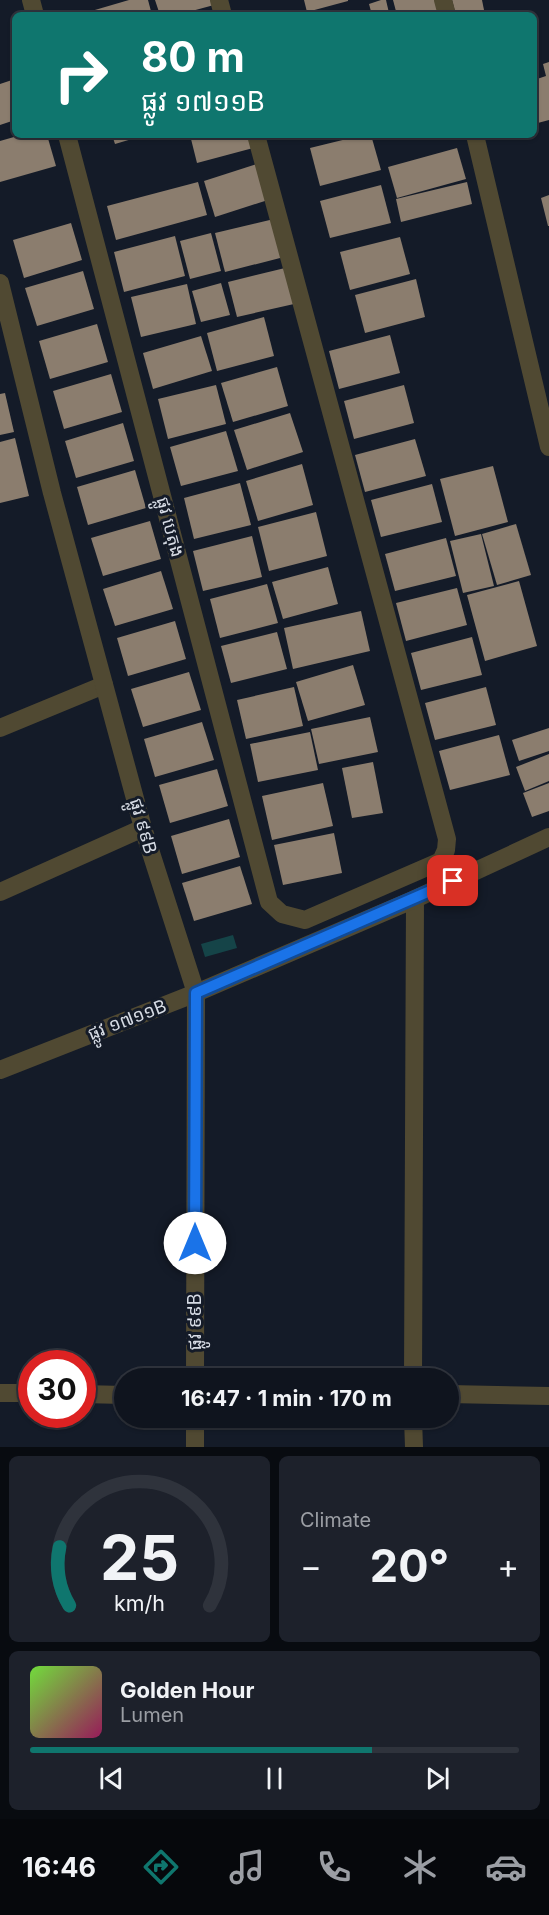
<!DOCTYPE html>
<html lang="en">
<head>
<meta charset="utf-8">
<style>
  :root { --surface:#0f141e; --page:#1d212b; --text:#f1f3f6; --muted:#9b9ea4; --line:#2f333c; --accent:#0f766e }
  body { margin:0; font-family:Inter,"Noto Sans Khmer",sans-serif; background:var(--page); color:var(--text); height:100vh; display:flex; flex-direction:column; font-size:22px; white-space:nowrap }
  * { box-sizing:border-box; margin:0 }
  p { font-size:20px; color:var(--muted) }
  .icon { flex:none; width:33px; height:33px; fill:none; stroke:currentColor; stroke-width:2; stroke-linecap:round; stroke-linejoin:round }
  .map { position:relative; height:1447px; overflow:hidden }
  .sheet { display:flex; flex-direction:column; gap:9px; padding:9px; background:#080b10; flex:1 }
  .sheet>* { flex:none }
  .top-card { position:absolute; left:12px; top:12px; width:525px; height:126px; border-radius:9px; box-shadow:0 2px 4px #0004,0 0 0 2px var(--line); background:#0f766e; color:#fff; overflow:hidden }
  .speed { position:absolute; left:18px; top:1350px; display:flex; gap:12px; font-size:30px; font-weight:700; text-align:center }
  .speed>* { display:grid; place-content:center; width:78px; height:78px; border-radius:50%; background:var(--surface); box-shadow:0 2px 4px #0004,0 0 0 2px var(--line); line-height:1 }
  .speed .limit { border:9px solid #d22; background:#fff; color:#111 }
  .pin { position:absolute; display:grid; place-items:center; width:51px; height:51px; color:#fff; margin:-26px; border-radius:12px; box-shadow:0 3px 9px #0006 }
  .me { position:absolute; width:66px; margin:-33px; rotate:0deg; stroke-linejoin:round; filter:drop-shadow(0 0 4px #0008) }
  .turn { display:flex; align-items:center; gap:21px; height:126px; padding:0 30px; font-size:27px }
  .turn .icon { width:78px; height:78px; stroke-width:2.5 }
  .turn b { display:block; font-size:42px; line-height:51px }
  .big { font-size:45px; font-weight:700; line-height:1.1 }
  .sheet .tile { flex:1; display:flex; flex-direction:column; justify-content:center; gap:9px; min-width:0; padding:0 21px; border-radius:9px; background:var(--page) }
  .sheet .dial { align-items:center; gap:0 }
  .dial svg { height:156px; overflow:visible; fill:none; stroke:var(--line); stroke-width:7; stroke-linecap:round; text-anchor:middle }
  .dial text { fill:var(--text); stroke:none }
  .song { display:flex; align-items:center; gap:18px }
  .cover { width:72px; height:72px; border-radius:9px; background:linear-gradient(135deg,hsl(100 70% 55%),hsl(330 70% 35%)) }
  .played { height:6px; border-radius:3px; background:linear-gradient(90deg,var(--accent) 70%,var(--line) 70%) }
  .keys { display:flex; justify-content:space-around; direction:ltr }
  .heat { display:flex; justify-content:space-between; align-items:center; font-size:33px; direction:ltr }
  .sheet .tiles { flex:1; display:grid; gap:9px; grid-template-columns:1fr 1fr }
  .tile:last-child { grid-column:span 2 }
  .trip { position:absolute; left:114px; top:1368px; width:345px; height:60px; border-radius:30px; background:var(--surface); box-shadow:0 2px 4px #0004,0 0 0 2px var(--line); font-weight:700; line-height:60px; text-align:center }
  .menu { display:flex; height:96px; justify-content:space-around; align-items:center; background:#06080c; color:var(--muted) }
  .menu .icon { width:42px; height:42px }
  .menu .selected { color:var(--accent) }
  .menu b { font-size:27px; color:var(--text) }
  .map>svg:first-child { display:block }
</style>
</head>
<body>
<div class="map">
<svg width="549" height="1447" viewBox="0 0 549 1447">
  <rect width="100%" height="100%" fill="#141b28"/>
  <path fill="#154448" d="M233,935L237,948L205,957L201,944Z"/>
  <g fill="#8b7d6e">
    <path d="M129,0H148L152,15H89L88,12Z"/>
    <path d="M155,0H213L214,5L177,15H160Z"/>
    <path d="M304,0H348V1L307,12Z"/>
    <path d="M381,0H386L389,13L372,15L369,4Z"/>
    <path d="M393,0H436L440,15H397Z"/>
    <path d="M452,0H482L484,10L463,15H456Z"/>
    <path d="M549,62V120L534,124V80L546,76L543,64Z"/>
    <path d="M15,79V120L0,125V84Z"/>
    <path d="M21,135H47L56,166L0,182V141Z"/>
    <path d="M112,135H142V136L115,144Z"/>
    <path d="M190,135H254L257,147L197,163Z"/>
    <path d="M363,135H371L381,170L320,186L310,148Z"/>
    <path d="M457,148L466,179L397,198L388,167Z"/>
    <path d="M260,163L271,199L215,217L204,181Z"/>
    <path d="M198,182L207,215L116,240L107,206Z"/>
    <path d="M467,182L472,204L401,222L396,199Z"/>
    <path d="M381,185L391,223L330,238L320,201Z"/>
    <path d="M549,195V226H548L541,198Z"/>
    <path d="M274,219L284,257L225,272L215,233Z"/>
    <path d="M71,223L82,260L24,278L13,240Z"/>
    <path d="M211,233L221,271L190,279L180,241Z"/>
    <path d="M175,236L185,276L124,292L114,252Z"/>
    <path d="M400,237L410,274L350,290L340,252Z"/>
    <path d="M285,268L294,304L237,317L228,282Z"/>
    <path d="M83,271L94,309L37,326L25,288Z"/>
    <path d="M416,279L425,317L365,333L355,295Z"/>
    <path d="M221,283L230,315L201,322L192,291Z"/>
    <path d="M187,284L196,324L141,337L131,297Z"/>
    <path d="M264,317L274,356L217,371L207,333Z"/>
    <path d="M97,324L108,362L50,379L39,341Z"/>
    <path d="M390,335L400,373L339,389L329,351Z"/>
    <path d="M201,336L212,371L153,389L143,353Z"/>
    <path d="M277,367L288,406L233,422L221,383Z"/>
    <path d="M111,374L122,412L64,429L53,391Z"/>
    <path d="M216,385L226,424L168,439L158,399Z"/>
    <path d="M404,385L414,423L354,439L344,401Z"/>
    <path d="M5,393L14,432L0,435V394Z"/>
    <path d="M290,413L303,452L247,470L234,430Z"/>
    <path d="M123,423L134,461L76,478L65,441Z"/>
    <path d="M226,431L238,471L181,486L170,447Z"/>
    <path d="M15,438L29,496L0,503V442Z"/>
    <path d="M415,439L426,476L365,492L355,455Z"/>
    <path d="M302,464L313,505L258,521L246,481Z"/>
    <path d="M493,466L508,522L455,536L440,479Z"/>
    <path d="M135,470L146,508L88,525L77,487Z"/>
    <path d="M240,483L251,525L194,539L184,498Z"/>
    <path d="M432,484L442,522L381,537L371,500Z"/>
    <path d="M316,512L327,556L269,571L258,527Z"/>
    <path d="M150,521L161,559L103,576L91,538Z"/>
    <path d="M516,524L531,575L497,585L482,534Z"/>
    <path d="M481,534L494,586L463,593L450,541Z"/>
    <path d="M252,536L262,577L203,591L193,551Z"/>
    <path d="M446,538L456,576L395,591L385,554Z"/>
    <path d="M328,567L338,604L283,619L272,582Z"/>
    <path d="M161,571L173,609L115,626L103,589Z"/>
    <path d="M519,581L537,646L485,661L467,595Z"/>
    <path d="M267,584L278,623L220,638L210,599Z"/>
    <path d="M457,588L467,625L406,641L396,603Z"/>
    <path d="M361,611L370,651L293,669L284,628Z"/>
    <path d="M175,621L186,659L128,676L117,638Z"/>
    <path d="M277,632L287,669L231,683L221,646Z"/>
    <path d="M472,637L482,675L421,690L411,653Z"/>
    <path d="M353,665L365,705L308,721L296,682Z"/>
    <path d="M189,672L201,710L143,727L131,689Z"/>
    <path d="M294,687L303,726L246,739L237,700Z"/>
    <path d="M486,687L496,725L435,740L425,703Z"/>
    <path d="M370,717L378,752L319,764L311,729Z"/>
    <path d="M202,722L214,760L155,777L144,739Z"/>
    <path d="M549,728V751L519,761L512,740Z"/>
    <path d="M310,732L318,770L258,782L250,744Z"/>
    <path d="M499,735L510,775L450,790L439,751Z"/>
    <path d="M549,754V781L525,791L516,767Z"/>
    <path d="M373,762L383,813L352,818L342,768Z"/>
    <path d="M217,769L228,806L170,823L159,785Z"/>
    <path d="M323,783L333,826L272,840L262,796Z"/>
    <path d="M549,783V811L532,817L523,793Z"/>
    <path d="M229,819L240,857L182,874L171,836Z"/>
    <path d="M334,833L342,873L283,885L274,845Z"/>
    <path d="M240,866L252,904L194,921L182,883Z"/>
  </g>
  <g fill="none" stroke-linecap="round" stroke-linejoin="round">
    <g stroke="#504932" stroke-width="18">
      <path d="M31,0L35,15"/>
      <path d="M219,0L223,15"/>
      <path d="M443,0L447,15"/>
      <path d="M67,135L269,902L282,914L305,920L441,861L446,850L447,839L256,135"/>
      <path d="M475,135L549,447"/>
      <path d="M0,728L104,685"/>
      <path d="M0,892L143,828"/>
      <path d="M195,1378L196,993"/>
      <path d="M413,1378L415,899"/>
      <path d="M0,1393H32"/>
      <path d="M82,1394L124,1395"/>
      <path d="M448,1394L549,1396"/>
      <path d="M195,1418V1447"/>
      <path d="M413,1418L414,1447"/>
    </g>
    <g stroke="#504932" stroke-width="18">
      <path d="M0,283L52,493L143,828L196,993"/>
      <path d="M0,1070L196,993L415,899L549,837"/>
    </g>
  </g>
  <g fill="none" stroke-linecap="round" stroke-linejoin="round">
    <defs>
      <path id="route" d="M195,1243L196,993L453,881"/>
    </defs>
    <use href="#route" stroke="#114b97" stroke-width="15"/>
    <use href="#route" stroke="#1a73e8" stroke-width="10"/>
  </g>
  <g text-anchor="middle" stroke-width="6" stroke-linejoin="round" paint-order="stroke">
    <g font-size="18" fill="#d6dbe4" stroke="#141b28">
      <text transform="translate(170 527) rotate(75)" y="6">ផ្លូវ បេតុង</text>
      <text transform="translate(143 826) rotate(74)" y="6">ផ្លូវ ៩៩B</text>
      <text transform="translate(127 1020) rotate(-21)" y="6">ផ្លូវ ១៧១១B</text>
      <text transform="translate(195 1322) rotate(-90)" y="6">ផ្លូវ ៩៩B</text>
    </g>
  </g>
</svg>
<div class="speed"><div class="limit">30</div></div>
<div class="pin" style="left:453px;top:881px;background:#d93025"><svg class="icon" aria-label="arrive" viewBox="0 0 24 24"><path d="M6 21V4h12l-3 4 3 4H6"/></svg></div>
<svg class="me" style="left:195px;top:1243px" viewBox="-20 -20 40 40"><circle r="19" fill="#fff"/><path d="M0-13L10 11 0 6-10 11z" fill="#1a73e8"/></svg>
<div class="trip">16:47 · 1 min · 170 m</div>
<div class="top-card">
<div class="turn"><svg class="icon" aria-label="right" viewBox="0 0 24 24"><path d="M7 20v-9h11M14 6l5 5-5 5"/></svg><div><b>80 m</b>ផ្លូវ ១៧១១B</div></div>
</div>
</div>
<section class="sheet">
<div class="tiles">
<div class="tile dial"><svg viewBox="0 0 100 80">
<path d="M14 69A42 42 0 1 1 86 69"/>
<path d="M14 69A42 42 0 0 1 9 39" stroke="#0f766e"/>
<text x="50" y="56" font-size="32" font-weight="700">25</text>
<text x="50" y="72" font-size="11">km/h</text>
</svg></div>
<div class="tile"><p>Climate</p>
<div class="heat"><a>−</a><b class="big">20°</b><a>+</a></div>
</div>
<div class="tile">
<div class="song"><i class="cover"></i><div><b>Golden Hour</b><p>Lumen</p></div></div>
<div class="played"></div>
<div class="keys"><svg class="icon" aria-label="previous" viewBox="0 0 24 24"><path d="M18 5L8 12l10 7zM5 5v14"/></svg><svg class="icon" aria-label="pause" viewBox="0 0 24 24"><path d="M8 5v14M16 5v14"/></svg><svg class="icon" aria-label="next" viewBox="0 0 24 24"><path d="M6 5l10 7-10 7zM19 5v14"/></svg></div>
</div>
</div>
</section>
<nav class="menu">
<b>16:46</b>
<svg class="icon selected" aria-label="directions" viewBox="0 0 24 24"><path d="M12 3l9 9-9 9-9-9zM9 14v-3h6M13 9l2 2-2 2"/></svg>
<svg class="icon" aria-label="music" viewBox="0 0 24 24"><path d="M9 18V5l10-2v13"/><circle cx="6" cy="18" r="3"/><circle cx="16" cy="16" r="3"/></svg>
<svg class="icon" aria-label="phone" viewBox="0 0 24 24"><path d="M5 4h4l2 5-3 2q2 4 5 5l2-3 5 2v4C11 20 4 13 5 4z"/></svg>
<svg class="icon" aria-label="climate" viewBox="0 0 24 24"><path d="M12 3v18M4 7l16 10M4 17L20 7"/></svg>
<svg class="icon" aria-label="car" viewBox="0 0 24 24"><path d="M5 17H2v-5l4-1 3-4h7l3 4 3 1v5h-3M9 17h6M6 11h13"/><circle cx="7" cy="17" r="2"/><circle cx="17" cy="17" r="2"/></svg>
</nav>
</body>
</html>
